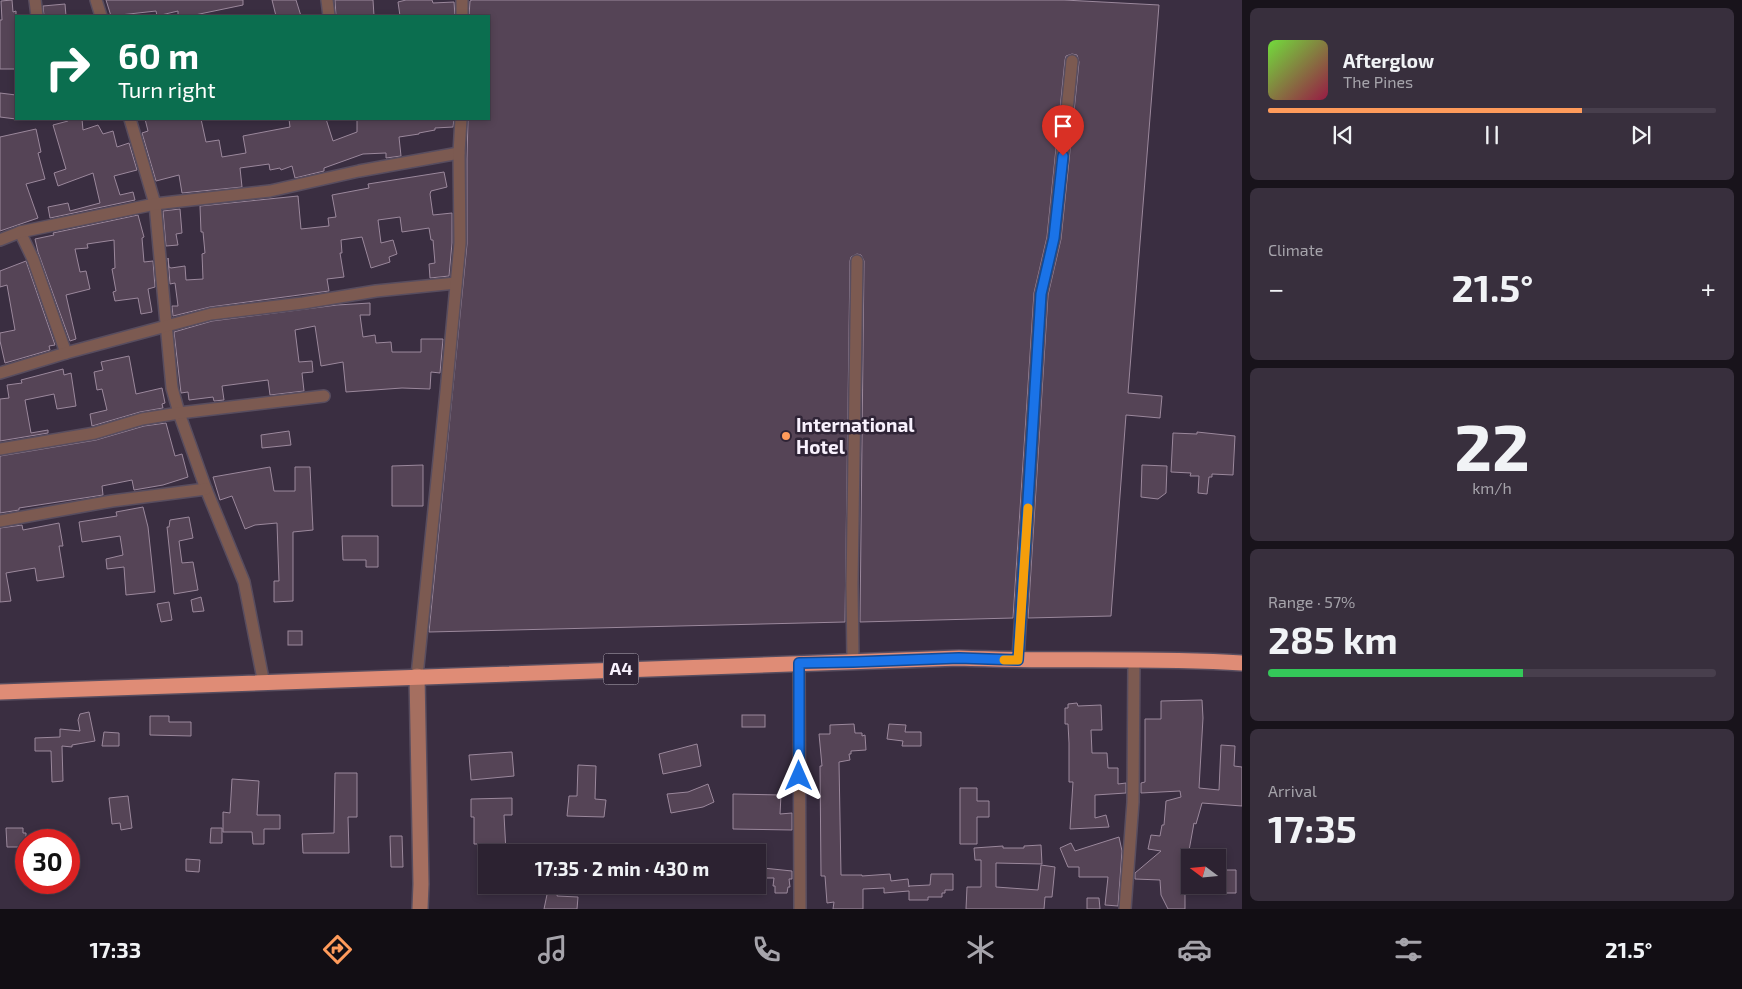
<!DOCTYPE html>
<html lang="en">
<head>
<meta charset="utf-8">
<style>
  :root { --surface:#2c2231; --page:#382f3d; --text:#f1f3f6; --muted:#a6a4ab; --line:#483f4d; --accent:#ff9b5b }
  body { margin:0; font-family:"Exo 2",sans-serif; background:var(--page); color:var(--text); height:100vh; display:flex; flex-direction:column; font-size:19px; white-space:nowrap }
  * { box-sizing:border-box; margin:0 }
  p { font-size:16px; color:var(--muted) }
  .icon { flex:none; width:28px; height:28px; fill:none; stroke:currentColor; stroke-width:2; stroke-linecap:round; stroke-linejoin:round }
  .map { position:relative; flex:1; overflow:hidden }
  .sheet { display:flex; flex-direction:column; gap:8px; padding:8px; background:#18131b; width:500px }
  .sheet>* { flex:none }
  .guide { position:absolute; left:15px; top:15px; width:475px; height:105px; border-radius:0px; box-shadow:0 2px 8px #0003,0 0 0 1px var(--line); background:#0b6e4f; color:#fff; overflow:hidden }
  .needle { width:32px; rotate:286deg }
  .tools { position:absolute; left:1181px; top:849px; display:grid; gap:10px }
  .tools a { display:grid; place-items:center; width:45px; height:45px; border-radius:0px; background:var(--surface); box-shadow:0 2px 8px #0003,0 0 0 1px var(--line); font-size:25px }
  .speed { position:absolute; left:15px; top:829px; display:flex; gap:10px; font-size:25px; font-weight:700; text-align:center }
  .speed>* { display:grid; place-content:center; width:65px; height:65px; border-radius:50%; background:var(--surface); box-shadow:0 2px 8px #0003,0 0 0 1px var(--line); line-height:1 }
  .speed .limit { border:8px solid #d22; background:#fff; color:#111 }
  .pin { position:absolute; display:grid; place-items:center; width:42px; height:42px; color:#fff; margin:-51px -21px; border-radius:50% 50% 50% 0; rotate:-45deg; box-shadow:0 0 5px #0007 }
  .pin .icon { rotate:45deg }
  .me { position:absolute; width:55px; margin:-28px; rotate:0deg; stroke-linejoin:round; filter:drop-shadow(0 0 4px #0008) }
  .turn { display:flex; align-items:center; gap:18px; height:105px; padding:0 20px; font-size:22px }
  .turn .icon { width:65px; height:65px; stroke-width:2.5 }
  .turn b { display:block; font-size:35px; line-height:42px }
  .big { font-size:38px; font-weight:700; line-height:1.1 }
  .sheet .widget { flex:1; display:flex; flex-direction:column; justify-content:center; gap:8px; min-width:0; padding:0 18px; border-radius:8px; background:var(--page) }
  .sheet .dial { align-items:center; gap:0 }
  .dial b { font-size:65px; line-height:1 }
  .song { display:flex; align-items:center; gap:15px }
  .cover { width:60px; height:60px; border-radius:8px; background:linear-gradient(135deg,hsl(100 70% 55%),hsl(340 70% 35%)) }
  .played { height:5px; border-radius:2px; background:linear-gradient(90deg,var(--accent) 70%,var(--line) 70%) }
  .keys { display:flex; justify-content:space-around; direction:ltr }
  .heat { display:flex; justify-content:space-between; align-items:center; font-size:28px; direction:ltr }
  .charge { height:8px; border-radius:4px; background:linear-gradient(90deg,#34c759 57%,var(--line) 0) }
  .trip { position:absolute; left:478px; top:844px; width:288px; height:50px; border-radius:0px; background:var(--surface); box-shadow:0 2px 8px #0003,0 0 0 1px var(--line); font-weight:700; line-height:50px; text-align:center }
  .dock { display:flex; height:80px; justify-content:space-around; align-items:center; background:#120e14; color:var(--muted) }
  .dock .icon { width:35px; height:35px }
  .dock .on { color:var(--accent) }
  .dock b { font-size:22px; color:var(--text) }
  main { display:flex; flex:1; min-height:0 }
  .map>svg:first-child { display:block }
</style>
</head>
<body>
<main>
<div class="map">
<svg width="1242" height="909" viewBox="0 0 1242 909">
  <rect width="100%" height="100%" fill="#3a2e41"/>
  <g fill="#554456" stroke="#9b889c">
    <path d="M12,0L13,12L16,11V69H0V20H2L1,1Z"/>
    <path d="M106,0H243V5L190,16H178V11L157,16L156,11L111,16Z"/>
    <path d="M272,0H296L301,16H276Z"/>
    <path d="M335,0H373L374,16H336Z"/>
    <path d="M406,0H432L433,3L454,2L455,16H400L398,2Z"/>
    <path d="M472,0H1064L1159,5L1128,393L1162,396L1160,418L1126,415L1111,616L1028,618L1048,295L1061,239L1079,62L1077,55L1072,54L1066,56L1065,60L1047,237L1034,293L1013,618L860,622L864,261L861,255L857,254L851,257L850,261L845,622L429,632L467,244V159L468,119H489V16H469L470,1Z"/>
    <path d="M65,4L66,16H44L43,6Z"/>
    <path d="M0,93L16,95V119L0,117Z"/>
    <path d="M68,119H82L83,130L98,125L103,134L113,131L117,147L129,143L137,170L114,176L120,195L133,192L135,200L50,218L48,207L68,203L70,211L100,203L93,173L58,186L54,173L66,169L53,125L68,121Z"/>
    <path d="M145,119H201L206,142L219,140L222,157L246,153L243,136L290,127L289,119H326L333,141L357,132V119H454L453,127L435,128V130L419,133V134L399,137L401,156L386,158V153L363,154L324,168V171L295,178L292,166L281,170L280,168L270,170L269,164L240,168L242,187L182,193L179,175L156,181L142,133L148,131Z"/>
    <path d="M36,129L41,152L38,153L45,179L26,184L38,218L0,231V137Z"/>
    <path d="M444,172L447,187L431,191L430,194L433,215L452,213V243L449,276L430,278L429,264L435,263L433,240H431L429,228L402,232L400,217L378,220L381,243L393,240L397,254L389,257L390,262L371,268L362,237L341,240L342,253H340L344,277L327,279L329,291L210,307L173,316L172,306H178L175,283L170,284L168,258L169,267L171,268L185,266L186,280L203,279L202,254L205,253L203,232H201L200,206L298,196L301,229L329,226L328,218L336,217L332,195L369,188L368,184Z"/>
    <path d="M180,209L182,233L176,234L178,245L166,246L163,211Z"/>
    <path d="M138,215L144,237L142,238L144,262L153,261L155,287L148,289L152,312L141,314L138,298L115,301L113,292L116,291L112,269L115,268L114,240L87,244L88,248L75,249L80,272L86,271L90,289L66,295L76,339L70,341L38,252L35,239L54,235L53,233Z"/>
    <path d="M26,261L55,345L49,346L50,350L5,363L0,341V333L15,330L7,285L0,287V271Z"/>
    <path d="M370,303V315H360L363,337L375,335L376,343L391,342L392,352H421V339H443L440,373L431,372L430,389L402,388L346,392L343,362L321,366L315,326L295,330L299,362L312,361L313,372L302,373L304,391L270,395L268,380L222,386L224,400L214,401L213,397L189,400L188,392L181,393L174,332L212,321L337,305Z"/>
    <path d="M129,356L136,394L162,388L165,403L162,404L163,408L140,412L92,426L90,414L107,410L102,389L97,390L94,372L103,370L101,362Z"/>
    <path d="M63,369L64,375L71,373L76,406L57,409L54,394L25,400L31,433L48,430V433L0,441V399L9,398L7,385L22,383L21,380Z"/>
    <path d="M166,423L175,456L182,454L188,477L163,485L134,490L132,480L102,486L103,495L19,508V510L0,513V456L96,440L144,426Z"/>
    <path d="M289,431L291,445L262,448L261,435Z"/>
    <path d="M1197,432L1235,436L1233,475L1212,474V477H1209L1207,494L1198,493L1199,476H1190L1191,473L1171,472L1173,433L1197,434Z"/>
    <path d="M423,465V506H392V466Z"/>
    <path d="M1142,465L1167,466L1166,493L1158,499L1141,497Z"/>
    <path d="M270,467L274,491H295V467H310L313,530L293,532V601L274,602V581H279L277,523L255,525L245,529L232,496L220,500L213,477Z"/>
    <path d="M143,507L148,527L155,592L126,595L124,567L107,569L106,559L123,555L120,536L82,542L79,522L117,516L116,512Z"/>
    <path d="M189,517L193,538L179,541L182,563L193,562L198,590L174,594L167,527H169L170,520Z"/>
    <path d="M59,523L63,546H59L64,577L37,581L35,568L6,573L11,601L0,602V528L22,525L23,530Z"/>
    <path d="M342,536H378V567H366V560H343Z"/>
    <path d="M201,597L204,611L193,612L191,600Z"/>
    <path d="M169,602L172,620L161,622L157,604Z"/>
    <rect x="288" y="631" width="14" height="14"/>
    <path d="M1202,700L1203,718L1199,788L1219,790L1221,745L1235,746L1234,766L1242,767V806L1202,803L1196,824L1194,823L1188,856L1185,855L1183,887H1185V909H1168L1161,895L1160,880L1135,879V873L1161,851L1148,849L1151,835L1160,836L1162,825H1164L1166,801L1181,797L1180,791L1141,793V783L1145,782V719H1161V701Z"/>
    <path d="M1077,703L1078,706L1101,705L1102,730H1091L1092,753H1107L1108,768H1118V784L1126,783V793L1095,795V818L1106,815L1109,827L1070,829L1073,782H1069V743L1068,724H1065V708H1068V704Z"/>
    <path d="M89,712L95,741L72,745V747L62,746L63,781L52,782L51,751H35V738L60,737V729L80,731L78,720L80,714Z"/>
    <rect x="742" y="715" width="23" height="12"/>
    <path d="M150,716H169V722H191V736L150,735Z"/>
    <path d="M854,724L855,733H862V736L865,735L866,750L851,751V754H849L850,760L839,762L841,875H862V876L890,874L891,881L908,879L909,887V886L930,885L931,874H953V890H945V893H942V897H928V900H909V891L884,893V888L863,889V909H833L834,902L827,903L825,876H821L820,766H822L819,734H830V725Z"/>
    <path d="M889,724L906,725L905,732H921V746H902L903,741L887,739Z"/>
    <path d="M104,732L119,733V746H102Z"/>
    <path d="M697,744L701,766L663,774L659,754Z"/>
    <path d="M512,752L514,776L471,780L469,755Z"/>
    <path d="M578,765L596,766L595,799L606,800L604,817L567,816L569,796H577Z"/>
    <path d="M335,773H357V817H348L349,853H303L302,834L334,833Z"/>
    <path d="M232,779L259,781L257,815H280V829H264V844H253L252,832H223V812L230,813Z"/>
    <path d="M708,784L714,802L703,807L671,813L667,794L688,792Z"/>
    <path d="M960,788H977V801H989V817H977V844H960Z"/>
    <path d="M733,794L781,795L780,814L792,813V830L733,829Z"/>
    <path d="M128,796L132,828L121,830L120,823L112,824L109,798Z"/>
    <path d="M512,798V815H504L506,852H495L494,844H474V817H471V799Z"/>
    <path d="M6,828H23V833H26V847H7Z"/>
    <path d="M211,828H222V843H210Z"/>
    <path d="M390,836H402L403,867H391Z"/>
    <path d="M1119,837L1122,851L1118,906L1105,905L1108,877H1079V867H1068L1060,848L1071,843L1075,851Z"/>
    <path d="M1041,845L1042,864L996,863V887L1038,890L1041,865L1055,867L1052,897H1045L1044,909H966L967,887H981V860H975L974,848L1003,846V848H1024V846Z"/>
    <path d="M186,859L200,860L199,872L186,871Z"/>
    <path d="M763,868L792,871V879H789L790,887H788L787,893H775V886H773L774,878H762Z"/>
    <path d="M1226,870H1236V893H1225Z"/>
    <path d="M549,885H559L557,896L578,897L577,909H544Z"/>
    <path d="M1087,898H1099L1100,909H1087Z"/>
  </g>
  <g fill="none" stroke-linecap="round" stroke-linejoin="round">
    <defs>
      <g id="street">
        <path d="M35,0L37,16"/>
        <path d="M96,0L101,16"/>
        <path d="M327,0L329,16"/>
        <path d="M462,0V16"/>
        <path d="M130,119L155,204L172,388L179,413L206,489L244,582L264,684"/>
        <path d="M20,232L33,259L66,353"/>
        <path d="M0,240L20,232L155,204L270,191L359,171L459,153"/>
        <path d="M0,373L66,353L211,314L303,303L376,291L456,283"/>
        <path d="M0,449L95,433L142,419L179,413L324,396"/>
        <path d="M0,521L112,501L206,489"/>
        <path d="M1018,660L1041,294L1054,238L1072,61"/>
        <path d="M853,662L852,585L857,261"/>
        <path d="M799,663L800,909"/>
        <path d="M417,676L446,392L460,243L459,153L461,119"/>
        <path d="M1125,909L1133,802L1134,659"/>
      </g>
      <path id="secondary" d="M417,676L421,884L420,909"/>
      <path id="highway" d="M0,692L959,658C1053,662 1148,657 1242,663"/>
    </defs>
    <use href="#street" stroke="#584d5f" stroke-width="14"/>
    <use href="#secondary" stroke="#584d5f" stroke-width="18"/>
    <use href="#highway" stroke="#584d5f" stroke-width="18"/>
    <use href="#street" stroke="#7c5a51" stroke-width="11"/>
    <use href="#secondary" stroke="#a56f60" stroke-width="15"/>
    <use href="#highway" stroke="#df8c76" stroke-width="15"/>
  </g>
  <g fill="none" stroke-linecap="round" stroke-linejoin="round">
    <defs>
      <path id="route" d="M799,776V663L853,662L959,658L1018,660L1041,294L1054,238L1063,156"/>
    </defs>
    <use href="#route" stroke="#114b97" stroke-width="12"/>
    <use href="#route" stroke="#1a73e8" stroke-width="9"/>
    <path stroke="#f59e0b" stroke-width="9" d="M1004,660H1018L1028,508"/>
  </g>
  <circle fill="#ff9b5b" stroke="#2f2436" stroke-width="2" cx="786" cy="436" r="5"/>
  <g text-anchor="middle" stroke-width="5" stroke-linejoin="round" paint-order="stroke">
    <rect fill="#2f2436" stroke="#bcb4c1" stroke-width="1" x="603.5" y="653.5" width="35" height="31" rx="4"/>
    <g font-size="18" font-weight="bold" fill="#f8f1fd">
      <text x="621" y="675">A4</text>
    </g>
    <g font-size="19" font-weight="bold" fill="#f8f1fd" stroke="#2f2436" text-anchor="start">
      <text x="796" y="432">International<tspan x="796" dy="22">Hotel</tspan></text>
    </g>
  </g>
</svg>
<div class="tools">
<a><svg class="needle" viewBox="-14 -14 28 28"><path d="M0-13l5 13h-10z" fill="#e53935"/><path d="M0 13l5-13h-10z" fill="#a6a4ab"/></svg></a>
</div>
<div class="speed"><div class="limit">30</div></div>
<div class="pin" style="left:1063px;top:156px;background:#d93025"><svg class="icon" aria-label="arrive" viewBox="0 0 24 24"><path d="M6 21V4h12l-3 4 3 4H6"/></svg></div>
<svg class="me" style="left:799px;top:776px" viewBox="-20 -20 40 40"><path d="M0-17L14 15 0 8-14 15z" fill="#1a73e8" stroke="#fff" stroke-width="4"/></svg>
<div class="trip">17:35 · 2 min · 430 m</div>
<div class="guide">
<div class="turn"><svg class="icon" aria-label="right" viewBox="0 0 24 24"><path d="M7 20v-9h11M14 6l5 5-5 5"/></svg><div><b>60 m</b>Turn right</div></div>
</div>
</div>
<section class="sheet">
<div class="widget">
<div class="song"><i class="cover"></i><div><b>Afterglow</b><p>The Pines</p></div></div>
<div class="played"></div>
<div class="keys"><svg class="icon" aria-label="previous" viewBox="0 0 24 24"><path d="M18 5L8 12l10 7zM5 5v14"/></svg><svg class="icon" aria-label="pause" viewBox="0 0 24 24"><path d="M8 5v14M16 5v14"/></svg><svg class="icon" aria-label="next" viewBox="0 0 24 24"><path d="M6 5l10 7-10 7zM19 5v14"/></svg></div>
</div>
<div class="widget"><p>Climate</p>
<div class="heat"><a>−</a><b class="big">21.5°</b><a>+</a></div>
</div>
<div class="widget dial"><b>22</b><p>km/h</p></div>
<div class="widget"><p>Range · 57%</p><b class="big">285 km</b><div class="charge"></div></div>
<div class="widget"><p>Arrival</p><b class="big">17:35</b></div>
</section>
</main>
<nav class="dock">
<b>17:33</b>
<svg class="icon on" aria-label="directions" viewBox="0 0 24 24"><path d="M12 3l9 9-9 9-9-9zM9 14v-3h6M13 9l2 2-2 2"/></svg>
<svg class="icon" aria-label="music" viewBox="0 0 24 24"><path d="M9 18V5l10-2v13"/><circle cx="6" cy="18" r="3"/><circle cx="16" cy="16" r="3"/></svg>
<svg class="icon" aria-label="phone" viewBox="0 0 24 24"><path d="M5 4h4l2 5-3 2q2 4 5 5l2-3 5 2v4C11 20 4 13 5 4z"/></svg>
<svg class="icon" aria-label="climate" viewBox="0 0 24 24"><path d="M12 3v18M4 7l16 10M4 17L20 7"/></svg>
<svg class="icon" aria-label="car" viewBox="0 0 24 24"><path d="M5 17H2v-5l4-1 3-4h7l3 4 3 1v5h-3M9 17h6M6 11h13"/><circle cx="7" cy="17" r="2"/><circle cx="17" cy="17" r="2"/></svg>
<svg class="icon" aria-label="filters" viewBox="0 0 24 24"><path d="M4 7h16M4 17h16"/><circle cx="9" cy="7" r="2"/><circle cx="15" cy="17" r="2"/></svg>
<b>21.5°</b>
</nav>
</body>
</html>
